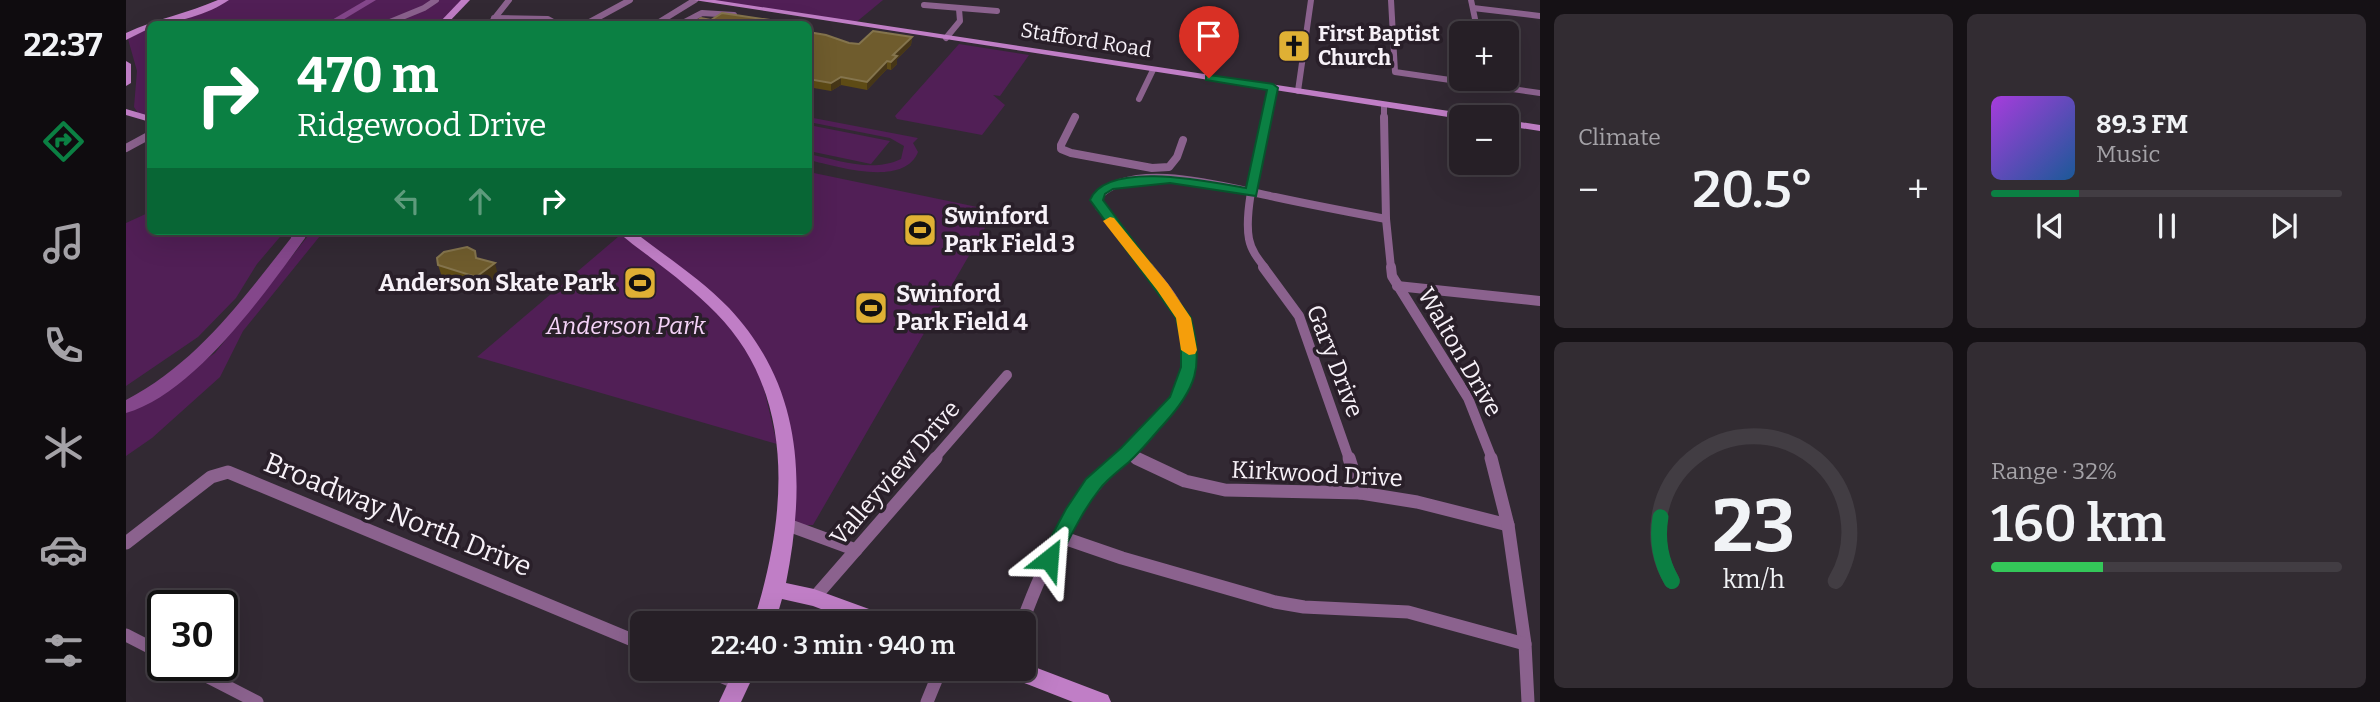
<!DOCTYPE html>
<html lang="en">
<head>
<meta charset="utf-8">
<style>
  :root { --surface:#261f26; --page:#322c32; --text:#f1f3f6; --muted:#a4a2a7; --line:#423d43; --accent:#0b8043 }
  body { margin:0; font-family:Bitter,serif; background:var(--page); color:var(--text); height:100vh; display:flex; flex-direction:column; font-size:26px; white-space:nowrap }
  * { box-sizing:border-box; margin:0 }
  p { font-size:23px; color:var(--muted) }
  .icon { flex:none; width:38px; height:38px; fill:none; stroke:currentColor; stroke-width:2; stroke-linecap:round; stroke-linejoin:round }
  .map { position:relative; flex:1; overflow:hidden }
  .panel { display:flex; flex-direction:column; gap:14px; padding:14px; background:#151115; width:840px }
  .panel>* { flex:none }
  .top-card { position:absolute; left:21px; top:21px; width:665px; height:214px; border-radius:10px; box-shadow:0 7px 28px #0002,0 0 0 2px var(--line); background:#0b8043; color:#fff; overflow:hidden }
  .tools { position:absolute; left:1323px; top:21px; display:grid; gap:14px }
  .tools a { display:grid; place-items:center; width:70px; height:70px; border-radius:10px; background:var(--surface); box-shadow:0 7px 28px #0002,0 0 0 2px var(--line); font-size:35px }
  .speed { position:absolute; left:21px; top:590px; display:flex; gap:14px; font-size:35px; font-weight:700; text-align:center }
  .speed>* { display:grid; place-content:center; width:91px; height:91px; border-radius:50%; background:var(--surface); box-shadow:0 7px 28px #0002,0 0 0 2px var(--line); line-height:1 }
  .speed .limit { border:4px solid #111; border-radius:10px; background:#fff; color:#111 }
  .pin { position:absolute; display:grid; place-items:center; width:60px; height:60px; color:#fff; margin:-72px -30px; border-radius:50% 50% 50% 0; rotate:-45deg; box-shadow:0 0 7px #0007 }
  .pin .icon { rotate:45deg }
  .me { position:absolute; width:77px; margin:-38px; rotate:28deg; stroke-linejoin:round; filter:drop-shadow(0 0 5px #0008) }
  .turn { display:flex; align-items:center; gap:24px; height:147px; padding:0 35px; font-size:32px }
  .turn .icon { width:91px; height:91px; stroke-width:2.5 }
  .turn b { display:block; font-size:49px; line-height:60px }
  .lanes { display:flex; align-items:center; height:66px; padding:0 35px; background:#0003; justify-content:center; gap:35px; direction:ltr }
  .lanes .off { opacity:.35 }
  .big { font-size:52px; font-weight:600; line-height:1.1 }
  .panel .widget { flex:1; display:flex; flex-direction:column; justify-content:center; gap:10px; min-width:0; padding:0 24px; border-radius:10px; background:var(--page) }
  .panel .dial { align-items:center; gap:0 }
  .dial svg { height:182px; overflow:visible; fill:none; stroke:var(--line); stroke-width:7; stroke-linecap:round; text-anchor:middle }
  .dial text { fill:var(--text); stroke:none }
  .song { display:flex; align-items:center; gap:21px }
  .cover { width:84px; height:84px; border-radius:10px; background:linear-gradient(135deg,hsl(280 70% 55%),hsl(210 70% 35%)) }
  .played { height:7px; border-radius:4px; background:linear-gradient(90deg,var(--accent) 25%,var(--line) 25%) }
  .keys { display:flex; justify-content:space-around; direction:ltr }
  .heat { display:flex; justify-content:space-between; align-items:center; font-size:38px; direction:ltr }
  .charge { height:10px; border-radius:5px; background:linear-gradient(90deg,#34c759 32%,var(--line) 0) }
  .panel .tiles { flex:1; display:grid; gap:14px; grid-template-columns:repeat(2,1fr) }
  .trip { position:absolute; left:504px; top:611px; width:406px; height:70px; border-radius:10px; background:var(--surface); box-shadow:0 7px 28px #0002,0 0 0 2px var(--line); font-weight:600; line-height:70px; text-align:center }
  main { display:flex; flex:1; min-height:0 }
  .menu { display:flex; flex-direction:column; width:126px; justify-content:space-around; align-items:center; background:#0f0c0f; color:var(--muted) }
  .menu .icon { width:49px; height:49px }
  .menu .active { color:var(--accent) }
  .menu b { font-size:32px; color:var(--text) }
  .map>svg:first-child { display:block }
</style>
</head>
<body>
<main>
<nav class="menu">
<b>22:37</b>
<svg class="icon active" aria-label="directions" viewBox="0 0 24 24"><path d="M12 3l9 9-9 9-9-9zM9 14v-3h6M13 9l2 2-2 2"/></svg>
<svg class="icon" aria-label="music" viewBox="0 0 24 24"><path d="M9 18V5l10-2v13"/><circle cx="6" cy="18" r="3"/><circle cx="16" cy="16" r="3"/></svg>
<svg class="icon" aria-label="phone" viewBox="0 0 24 24"><path d="M5 4h4l2 5-3 2q2 4 5 5l2-3 5 2v4C11 20 4 13 5 4z"/></svg>
<svg class="icon" aria-label="climate" viewBox="0 0 24 24"><path d="M12 3v18M4 7l16 10M4 17L20 7"/></svg>
<svg class="icon" aria-label="car" viewBox="0 0 24 24"><path d="M5 17H2v-5l4-1 3-4h7l3 4 3 1v5h-3M9 17h6M6 11h13"/><circle cx="7" cy="17" r="2"/><circle cx="17" cy="17" r="2"/></svg>
<svg class="icon" aria-label="filters" viewBox="0 0 24 24"><path d="M4 7h16M4 17h16"/><circle cx="9" cy="7" r="2"/><circle cx="15" cy="17" r="2"/></svg>
</nav>
<div class="map">
<svg width="1414" height="702" viewBox="0 0 1414 702">
  <rect width="100%" height="100%" fill="#322933"/>
  <g fill="#511f56">
    <path d="M92,0H342L319,24H32Z"/>
    <path d="M572,0H757L728,24Z"/>
    <path d="M24,27V115L12,113L8,107L11,71L2,39Z"/>
    <path d="M833,44L903,55L874,96L867,95L879,105L856,135L771,119L769,116Z"/>
    <path d="M682,117L792,138L787,143L792,152C778,188 709,166 683,160V154C712,160 746,173 775,159L778,146L764,138L683,122Z"/>
    <path d="M682,125H683L764,141L745,164L683,151Z"/>
    <path d="M683,172L856,208L863,221L687,525H662L665,490L631,359L651,444L351,357L499,231H682Z"/>
    <path d="M24,212V231H159L131,264L110,298L72,337L0,386V223Z"/>
    <path d="M183,231H198L117,331L94,377L26,438L0,456V412L15,405L89,353L182,236Z"/>
  </g>
  <g fill="none" stroke-linecap="round" stroke-linejoin="round">
    <g fill="#84478b" fill-rule="evenodd">
      <path d="M240,0H250L210,24H199Z"/>
      <path d="M166,231H180L179,238C139,293 68,394 0,413V400C71,363 117,299 165,238Z"/>
    </g>
    <g stroke="#8b628e" stroke-width="6">
      <path d="M1265,0L1269,72L1414,93"/>
      <path d="M1345,0L1352,33"/>
      <path d="M798,5L871,11"/>
      <path d="M1347,8L1414,16"/>
      <path d="M368,18L422,19L431,24"/>
      <path d="M259,24L298,8L310,0"/>
      <path d="M364,24L383,0"/>
      <path d="M460,24L504,0"/>
      <path d="M530,24L569,0"/>
      <path d="M555,24L576,13L608,15"/>
      <path d="M820,38L834,21L833,9"/>
      <path d="M1172,91L1185,0"/>
      <path d="M1013,99L1027,70"/>
      <path d="M1258,105V118"/>
      <path d="M1141,118L1147,87"/>
    </g>
    <g stroke="#8b628e" stroke-width="8">
      <path d="M949,117L935,145V149L945,153L1026,168L1043,167L1051,157L1057,140"/>
      <path d="M1258,117L1260,219L1265,268"/>
      <path d="M0,148L24,135"/>
      <path d="M1024,268L973,207L972,197C1006,158 1106,189 1149,197C1186,205 1223,212 1260,219"/>
      <path d="M1139,268C1132,259 1125,250 1123,239C1117,208 1135,149 1141,117"/>
    </g>
    <g stroke="#8b628e" stroke-width="10">
      <path d="M1137,267L1173,316L1223,459"/>
      <path d="M1265,267L1266,276L1342,398L1366,459"/>
      <path d="M1271,286L1414,301"/>
      <path d="M1001,453L1013,459"/>
      <path d="M808,459L881,375"/>
      <path d="M994,459C1033,425 1080,377 1058,321C1051,301 1035,283 1022,267"/>
    </g>
    <g stroke="#8b628e" stroke-width="13">
      <path d="M1010,458L1059,481L1099,490L1235,493L1291,502L1382,525"/>
      <path d="M1223,458L1234,493"/>
      <path d="M1365,458L1382,525L1399,644L1402,702"/>
      <path d="M662,525L730,550"/>
      <path d="M935,537L996,558L1149,602L1178,607L1282,612L1399,644"/>
      <path d="M0,543L85,477L102,472L516,644"/>
      <path d="M688,598L810,458"/>
      <path d="M896,623C919,561 946,501 996,458"/>
      <path d="M0,635L37,654"/>
      <path d="M59,665L131,702"/>
      <path d="M576,668L613,684"/>
      <path d="M801,702L815,668"/>
    </g>
    <g fill="#c07ec6" fill-rule="evenodd">
      <path d="M92,0H103C83,14 49,24 24,24V28L0,40V33C30,19 62,13 92,0Z"/>
      <path d="M335,0H344L321,24H312Z"/>
      <path d="M568,0H589L1343,114L1349,117L1335,119Z"/>
      <path d="M0,61L5,64V83L0,86Z"/>
      <path d="M0,109L24,116V122L0,115Z"/>
      <path d="M1381,120L1414,125V131L1381,126Z"/>
      <path d="M492,231H507C539,256 575,279 603,308C677,387 680,482 660,583L688,589L765,617L768,623H732L687,606L656,599L649,623H627C660,520 673,397 590,313C570,293 548,275 525,258C514,249 501,241 492,231Z"/>
      <path d="M898,663L982,695L985,702H947L878,675L875,668H898Z"/>
      <path d="M609,668H631L615,702H593Z"/>
    </g>
  </g>
  <g fill="#5e4b15">
    <path d="M682,26L685,32L723,43L733,44L786,37L785,45L771,59V64L765,70L761,69L741,90L715,85L705,91L682,87Z"/>
    <path d="M351,258L372,275L354,290L316,277L312,265Z"/>
  </g>
  <g fill="#463617">
    <path d="M786,37L785,45L771,59V64L765,70V62L767,55Z"/>
    <path d="M761,61V69L741,90V82Z"/>
    <path d="M715,77V85L705,91V83Z"/>
    <path d="M369,263L372,275L354,290L350,277Z"/>
  </g>
  <g fill="#6f5c2d" stroke="#84744d" stroke-width="2">
    <path d="M596,13L671,24H551L555,22L566,24L575,18L585,20Z"/>
    <path d="M747,31L786,37L767,55L771,56L765,62L761,61L741,82L715,77L705,83L682,79V32L700,35L723,43L733,44Z"/>
    <path d="M341,247L349,251L350,258L369,263L350,277L312,265L311,258L318,252Z"/>
  </g>
  <path fill="#0b8043" stroke="#07532c" stroke-width="2" d="M1083,75L1147,84L1152,88L1130,196L1044,183L987,189L979,194L977,200L1065,318C1078,367 1070,389 1037,425C1026,437 1016,450 1004,461C994,470 981,479 973,490C955,513 943,540 930,565L923,567L916,565L913,559L916,554L940,509L960,479L995,448L1044,397L1055,367V341L1050,318L964,200C980,159 1086,182 1120,188L1141,90L1080,80V76Z"/>
  <path fill="#f59e0b" d="M984,217L988,218L1042,284L1065,318L1071,350L1069,354L1063,355L1055,350L1050,318L1031,290L977,221Z"/>
  <defs>
    <symbol id="church-square" viewBox="-11 -11 22 22"><rect x="-9" y="-9" width="18" height="18" rx="4" fill="#dfb034" stroke="#291f29"/><path d="M-1.2-6h2.4v3.5h3.3v2.4h-3.3V6h-2.4V-.1h-3.3v-2.4h3.3Z" fill="#111"/></symbol>
    <symbol id="stadium-square" viewBox="-11 -11 22 22"><rect x="-9" y="-9" width="18" height="18" rx="4" fill="#dfb034" stroke="#291f29"/><path d="M0-5a6.5 5 0 1 0 0 10a6.5 5 0 1 0 0-10ZM-3.5-1.8h7v3.6h-7Z" fill="#111"/></symbol>
  </defs>
  <g fill-rule="evenodd">
    <use href="#church-square" x="1149" y="27" width="38" height="38"/>
    <use href="#stadium-square" x="775" y="211" width="38" height="38"/>
    <use href="#stadium-square" x="495" y="264" width="38" height="38"/>
    <use href="#stadium-square" x="726" y="289" width="38" height="38"/>
  </g>
  <g text-anchor="middle" stroke-width="7" stroke-linejoin="round" paint-order="stroke">
    <g font-size="21" font-weight="bold" fill="#f7f1f8" stroke="#291f29" text-anchor="start">
      <text x="1192" y="41">First Baptist<tspan x="1192" dy="24">Church</tspan></text>
    </g>
    <g font-size="21" fill="#f7f1f8" stroke="#291f29">
      <text transform="translate(960 40) rotate(9)" y="7">Stafford Road</text>
    </g>
    <g font-size="24" font-weight="bold" fill="#f7f1f8" stroke="#291f29" text-anchor="start">
      <text x="818" y="224">Swinford<tspan x="818" dy="28">Park Field 3</tspan></text>
      <text x="490" y="291" text-anchor="end">Anderson Skate Park</text>
      <text x="770" y="302">Swinford<tspan x="770" dy="28">Park Field 4</tspan></text>
    </g>
    <g font-size="24" font-style="italic" fill="#f5d3f8" stroke="#291f29">
      <text x="500" y="334">Anderson Park</text>
    </g>
    <g font-size="24" fill="#f7f1f8" stroke="#291f29">
      <text transform="translate(1334 352) rotate(60)" y="8">Walton Drive</text>
      <text transform="translate(1209 361) rotate(69)" y="8">Gary Drive</text>
      <text transform="translate(769 473) rotate(-49)" y="8">Valleyview Drive</text>
      <text transform="translate(1191 474) rotate(3)" y="8">Kirkwood Drive</text>
    </g>
    <g font-size="28" fill="#f7f1f8" stroke="#291f29">
      <text transform="translate(272 514) rotate(22)" y="10">Broadway North Drive</text>
    </g>
  </g>
</svg>
<div class="tools">
<a>+</a>
<a>−</a>
</div>
<div class="speed"><div class="limit">30</div></div>
<div class="pin" style="left:1083px;top:78px;background:#d93025"><svg class="icon" aria-label="arrive" viewBox="0 0 24 24"><path d="M6 21V4h12l-3 4 3 4H6"/></svg></div>
<svg class="me" style="left:923px;top:559px" viewBox="-20 -20 40 40"><path d="M0-17L14 15 0 8-14 15z" fill="#0b8043" stroke="#fff" stroke-width="4"/></svg>
<div class="trip">22:40 · 3 min · 940 m</div>
<div class="top-card">
<div class="turn"><svg class="icon" aria-label="right" viewBox="0 0 24 24"><path d="M7 20v-9h11M14 6l5 5-5 5"/></svg><div><b>470 m</b>Ridgewood Drive</div></div>
<div class="lanes"><svg class="icon off" aria-label="left" viewBox="0 0 24 24"><path d="M17 20v-9H6M10 6l-5 5 5 5"/></svg><svg class="icon off" aria-label="ahead" viewBox="0 0 24 24"><path d="M12 20V5M6 11l6-6 6 6"/></svg><svg class="icon" aria-label="right" viewBox="0 0 24 24"><path d="M7 20v-9h11M14 6l5 5-5 5"/></svg></div>
</div>
</div>
<section class="panel">
<div class="tiles">
<div class="widget"><p>Climate</p>
<div class="heat"><a>−</a><b class="big">20.5°</b><a>+</a></div>
</div>
<div class="widget">
<div class="song"><i class="cover"></i><div><b>89.3 FM</b><p>Music</p></div></div>
<div class="played"></div>
<div class="keys"><svg class="icon" aria-label="previous" viewBox="0 0 24 24"><path d="M18 5L8 12l10 7zM5 5v14"/></svg><svg class="icon" aria-label="pause" viewBox="0 0 24 24"><path d="M8 5v14M16 5v14"/></svg><svg class="icon" aria-label="next" viewBox="0 0 24 24"><path d="M6 5l10 7-10 7zM19 5v14"/></svg></div>
</div>
<div class="widget dial"><svg viewBox="0 0 100 80">
<path d="M14 69A42 42 0 1 1 86 69"/>
<path d="M14 69A42 42 0 0 1 9 41" stroke="#0b8043"/>
<text x="50" y="56" font-size="32" font-weight="700">23</text>
<text x="50" y="72" font-size="11">km/h</text>
</svg></div>
<div class="widget"><p>Range · 32%</p><b class="big">160 km</b><div class="charge"></div></div>
</div>
</section>
</main>
</body>
</html>
